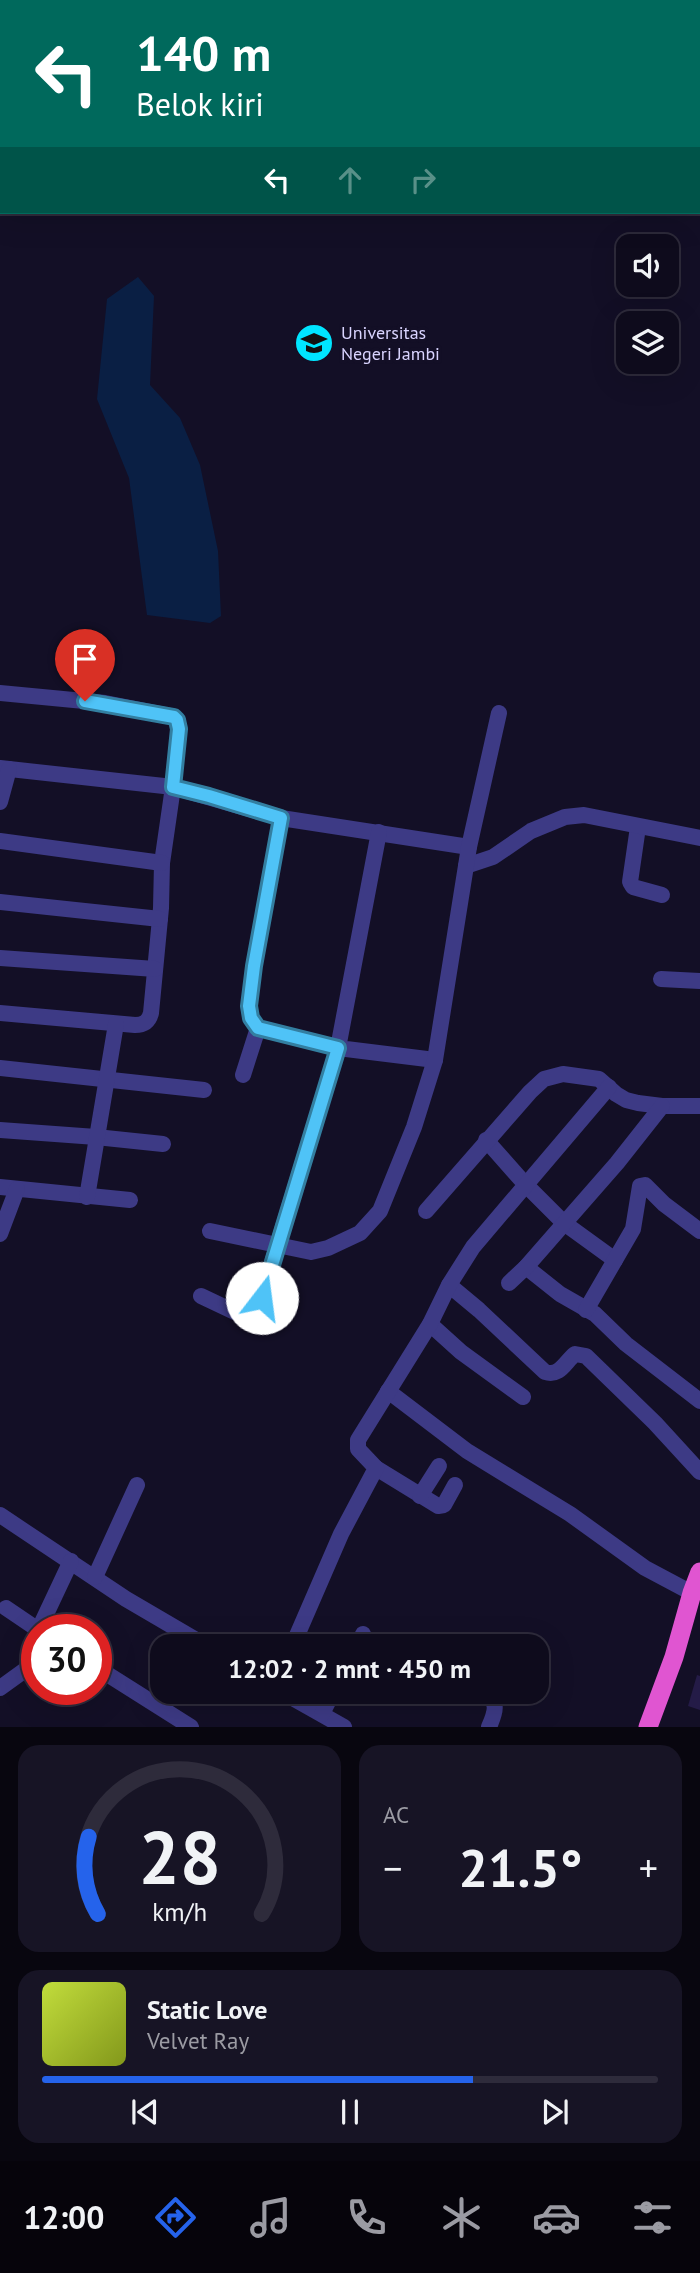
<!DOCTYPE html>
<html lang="id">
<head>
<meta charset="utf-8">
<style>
  :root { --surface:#0e0b1c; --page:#171425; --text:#f1f3f6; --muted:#9b9ba3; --line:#2e2b3b; --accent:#2563eb }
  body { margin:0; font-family:"PT Sans",sans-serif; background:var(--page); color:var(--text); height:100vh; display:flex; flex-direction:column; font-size:26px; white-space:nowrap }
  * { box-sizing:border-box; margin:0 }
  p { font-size:23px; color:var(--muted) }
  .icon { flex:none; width:38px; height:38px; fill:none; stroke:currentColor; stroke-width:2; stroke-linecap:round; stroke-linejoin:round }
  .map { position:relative; height:1727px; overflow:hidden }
  .drawer { display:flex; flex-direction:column; gap:18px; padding:18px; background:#08060f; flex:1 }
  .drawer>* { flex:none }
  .top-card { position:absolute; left:0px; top:0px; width:700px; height:214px; box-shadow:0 7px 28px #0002,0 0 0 2px var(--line); background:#00695c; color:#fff; overflow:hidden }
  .tools { position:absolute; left:616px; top:234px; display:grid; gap:14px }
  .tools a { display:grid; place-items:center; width:63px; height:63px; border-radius:14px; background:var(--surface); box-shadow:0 7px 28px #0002,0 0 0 2px var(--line); font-size:35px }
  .speed { position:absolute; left:21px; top:1614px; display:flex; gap:14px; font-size:35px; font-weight:700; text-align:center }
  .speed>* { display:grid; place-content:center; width:91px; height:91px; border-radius:50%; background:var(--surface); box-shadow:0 7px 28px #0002,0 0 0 2px var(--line); line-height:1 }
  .speed .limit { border:10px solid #d22; background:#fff; color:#111 }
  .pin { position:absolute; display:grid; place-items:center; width:60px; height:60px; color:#fff; margin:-72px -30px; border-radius:50% 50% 50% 0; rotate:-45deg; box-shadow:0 0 7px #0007 }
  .pin .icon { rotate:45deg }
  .me { position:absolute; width:77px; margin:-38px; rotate:15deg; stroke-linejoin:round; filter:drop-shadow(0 0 5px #0008) }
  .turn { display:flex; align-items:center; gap:24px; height:147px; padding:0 21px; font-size:32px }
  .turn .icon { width:91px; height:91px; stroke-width:2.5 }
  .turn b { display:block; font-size:49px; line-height:60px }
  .lanes { display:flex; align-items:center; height:66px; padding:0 21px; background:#0003; justify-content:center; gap:35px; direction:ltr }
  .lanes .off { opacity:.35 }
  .big { font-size:52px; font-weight:800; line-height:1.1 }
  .drawer .widget { flex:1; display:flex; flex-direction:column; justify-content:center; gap:10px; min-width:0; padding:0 24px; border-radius:21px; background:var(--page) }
  .drawer .dial { align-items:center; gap:0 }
  .dial svg { height:182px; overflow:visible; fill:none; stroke:var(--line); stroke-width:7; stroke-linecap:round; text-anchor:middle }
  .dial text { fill:var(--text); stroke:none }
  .song { display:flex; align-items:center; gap:21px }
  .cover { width:84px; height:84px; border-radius:10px; background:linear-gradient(135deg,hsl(70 70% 55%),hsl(70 70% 35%)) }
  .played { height:7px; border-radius:4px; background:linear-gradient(90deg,var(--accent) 70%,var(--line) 70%) }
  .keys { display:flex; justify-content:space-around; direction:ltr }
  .heat { display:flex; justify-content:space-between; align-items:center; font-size:38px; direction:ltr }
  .drawer .tiles { flex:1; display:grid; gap:18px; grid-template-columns:1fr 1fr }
  .widget:last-child { grid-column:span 2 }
  .trip { position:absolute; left:150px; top:1634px; width:399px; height:70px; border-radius:21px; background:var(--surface); box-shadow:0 7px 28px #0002,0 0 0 2px var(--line); font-weight:800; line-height:70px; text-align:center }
  .tab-bar { display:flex; height:112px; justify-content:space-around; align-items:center; background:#06040b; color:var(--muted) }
  .tab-bar .icon { width:49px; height:49px }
  .tab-bar .on { color:var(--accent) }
  .tab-bar b { font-size:32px; color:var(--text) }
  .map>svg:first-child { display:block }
</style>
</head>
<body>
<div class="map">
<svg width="700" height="1727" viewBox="0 0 700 1727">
  <rect width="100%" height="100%" fill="#130f26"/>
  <path fill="#0a1f44" d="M138,277L154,296L150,385L180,418L200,465L218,551L221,616L210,623L147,615L129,478L97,399L107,299Z"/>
  <path fill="#241b47" d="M697,1675L700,1676V1710L688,1706Z"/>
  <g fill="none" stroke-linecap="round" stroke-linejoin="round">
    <g stroke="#3d3a85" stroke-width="16">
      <path d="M0,693L105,703L171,716L177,720L179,729L173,787L162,863L161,908L151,1013C149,1021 144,1025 135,1025L0,1013"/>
      <path d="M0,768L173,787L281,818L469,847"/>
      <path d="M0,802L9,769"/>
      <path d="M638,827L630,882L633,887L662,895"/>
      <path d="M379,832L338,1048L435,1060"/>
      <path d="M0,841L162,863"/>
      <path d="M466,866L493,857L531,831L565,817L584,815L700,838"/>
      <path d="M0,902L160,919"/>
      <path d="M0,958L155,969"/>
      <path d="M661,979L700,981"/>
      <path d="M0,1068L204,1090"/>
      <path d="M243,1075L258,1028"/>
      <path d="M0,1130L96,1137L163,1144"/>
      <path d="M486,1140L525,1184L564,1223L615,1260"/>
      <path d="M0,1187L130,1200"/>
      <path d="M87,1197L116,1024"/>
      <path d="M426,1211L530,1092L544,1079L563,1074L599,1079L616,1094L626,1100L638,1103L662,1106H700"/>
      <path d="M210,1231L311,1252L328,1248L360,1233L380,1211L414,1127L435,1060L469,847L499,713"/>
      <path d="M0,1234L17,1189"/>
      <path d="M526,1267L560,1294L595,1314L626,1344L700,1401"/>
      <path d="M509,1283L526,1267L617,1163L662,1106"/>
      <path d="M449,1285L479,1310L545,1372C560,1377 565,1362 575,1354L586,1356L655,1423L700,1472"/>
      <path d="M201,1296L239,1314L253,1312L259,1305L338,1048L258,1028L251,1018L249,1006L254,966L281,818"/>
      <path d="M586,1310L633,1229L640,1186L645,1185L664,1204L700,1231"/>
      <path d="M430,1324L461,1352L523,1397"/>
      <path d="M388,1391L467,1451L570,1514L645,1568L692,1593"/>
      <path d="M376,1468L438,1506L444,1505L455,1485"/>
      <path d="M420,1496L439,1466"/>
      <path d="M0,1515L126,1599L208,1647"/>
      <path d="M95,1577L137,1485"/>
      <path d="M6,1608L37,1629"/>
      <path d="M39,1629L71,1561"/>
      <path d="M292,1647L341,1534L376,1468L358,1449V1440L430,1324L449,1285L473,1247L609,1087"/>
      <path d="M357,1647L363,1634"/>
      <path d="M96,1667L191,1727"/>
      <path d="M0,1688L25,1670L37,1649"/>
      <path d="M282,1692L344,1727"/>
      <path d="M484,1692C500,1701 495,1713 489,1727"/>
      <path d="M322,1714L333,1692"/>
    </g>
    <path stroke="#e055d1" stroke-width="19" d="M648,1727L674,1657L692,1593L700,1572"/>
  </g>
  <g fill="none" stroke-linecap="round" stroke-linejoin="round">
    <defs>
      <path id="route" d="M85,701L174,717L177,720L179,729L173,787L209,796L281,818L254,966L249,1006L251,1018L258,1028L338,1048L262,1298"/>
    </defs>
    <use href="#route" stroke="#337fa1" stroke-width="18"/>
    <use href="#route" stroke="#4fc3f7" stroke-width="12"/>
  </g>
  <defs>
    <symbol id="university-disc" viewBox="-11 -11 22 22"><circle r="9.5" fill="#00e5ff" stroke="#130f26"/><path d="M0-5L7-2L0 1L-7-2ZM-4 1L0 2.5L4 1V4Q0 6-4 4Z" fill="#111"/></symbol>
  </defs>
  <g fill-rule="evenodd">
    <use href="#university-disc" x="292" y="321" width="44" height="44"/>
  </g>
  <g text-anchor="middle" stroke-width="7" stroke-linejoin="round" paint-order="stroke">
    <g font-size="18" fill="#d9d4ff" stroke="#130f26" text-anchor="start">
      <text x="341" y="339">Universitas<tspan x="341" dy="21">Negeri Jambi</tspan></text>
    </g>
  </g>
</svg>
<div class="tools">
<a><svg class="icon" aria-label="sound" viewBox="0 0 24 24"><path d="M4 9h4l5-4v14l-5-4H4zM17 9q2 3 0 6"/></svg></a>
<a><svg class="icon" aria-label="layers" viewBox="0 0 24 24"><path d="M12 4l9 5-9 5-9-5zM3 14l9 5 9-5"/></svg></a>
</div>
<div class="speed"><div class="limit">30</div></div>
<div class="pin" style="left:85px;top:701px;background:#d93025"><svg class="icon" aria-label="arrive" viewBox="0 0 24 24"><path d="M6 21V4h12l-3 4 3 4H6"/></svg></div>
<svg class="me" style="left:262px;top:1298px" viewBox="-20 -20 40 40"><circle r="19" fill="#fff"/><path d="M0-13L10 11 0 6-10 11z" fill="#4fc3f7"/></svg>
<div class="trip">12:02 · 2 mnt · 450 m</div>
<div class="top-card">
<div class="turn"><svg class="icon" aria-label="left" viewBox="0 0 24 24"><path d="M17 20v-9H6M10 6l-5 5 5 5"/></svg><div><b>140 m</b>Belok kiri</div></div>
<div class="lanes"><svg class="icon" aria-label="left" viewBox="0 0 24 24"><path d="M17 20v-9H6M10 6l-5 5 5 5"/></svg><svg class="icon off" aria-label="ahead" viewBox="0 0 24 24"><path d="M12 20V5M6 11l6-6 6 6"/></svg><svg class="icon off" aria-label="right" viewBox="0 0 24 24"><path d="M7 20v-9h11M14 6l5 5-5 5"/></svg></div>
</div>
</div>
<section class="drawer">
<div class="tiles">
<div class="widget dial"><svg viewBox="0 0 100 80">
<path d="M14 69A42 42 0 1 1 86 69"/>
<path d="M14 69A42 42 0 0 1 10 35" stroke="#2563eb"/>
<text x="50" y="56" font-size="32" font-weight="700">28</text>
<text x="50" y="72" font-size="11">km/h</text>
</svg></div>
<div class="widget"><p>AC</p>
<div class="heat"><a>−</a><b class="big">21.5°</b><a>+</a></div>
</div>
<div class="widget">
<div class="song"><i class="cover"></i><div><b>Static Love</b><p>Velvet Ray</p></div></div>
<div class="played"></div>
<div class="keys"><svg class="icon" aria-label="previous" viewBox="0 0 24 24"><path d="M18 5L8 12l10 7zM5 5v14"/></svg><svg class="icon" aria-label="pause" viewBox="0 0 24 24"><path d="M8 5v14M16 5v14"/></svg><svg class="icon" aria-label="next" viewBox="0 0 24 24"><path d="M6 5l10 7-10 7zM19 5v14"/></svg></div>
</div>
</div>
</section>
<nav class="tab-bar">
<b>12:00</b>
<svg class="icon on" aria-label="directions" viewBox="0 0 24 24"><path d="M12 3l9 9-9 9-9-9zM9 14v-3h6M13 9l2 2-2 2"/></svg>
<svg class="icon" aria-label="music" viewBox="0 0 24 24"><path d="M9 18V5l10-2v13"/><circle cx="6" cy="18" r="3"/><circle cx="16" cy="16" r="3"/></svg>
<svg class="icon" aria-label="phone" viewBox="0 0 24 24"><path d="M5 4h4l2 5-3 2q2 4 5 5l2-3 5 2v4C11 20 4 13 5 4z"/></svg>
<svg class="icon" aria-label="climate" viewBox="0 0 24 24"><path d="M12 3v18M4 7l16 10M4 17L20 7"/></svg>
<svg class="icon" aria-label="car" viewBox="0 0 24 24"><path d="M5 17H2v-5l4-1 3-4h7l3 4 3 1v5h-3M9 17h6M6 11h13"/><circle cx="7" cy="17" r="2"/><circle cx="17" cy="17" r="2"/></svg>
<svg class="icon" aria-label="filters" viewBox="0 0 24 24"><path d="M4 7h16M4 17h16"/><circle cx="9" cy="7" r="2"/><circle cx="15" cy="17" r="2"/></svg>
</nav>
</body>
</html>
